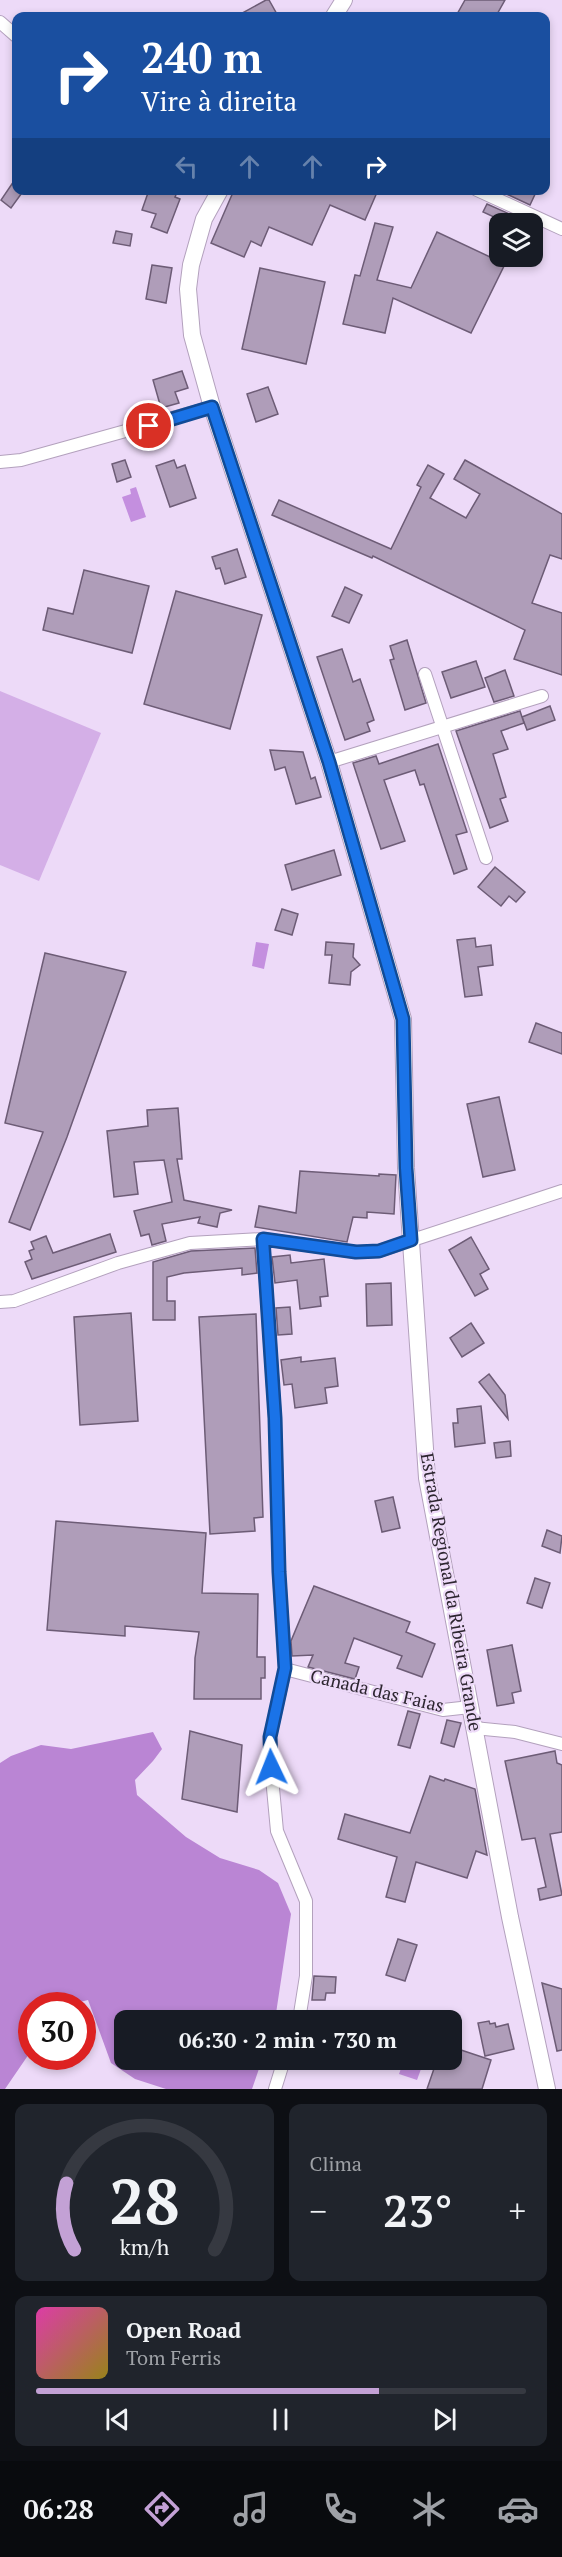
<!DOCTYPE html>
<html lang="pt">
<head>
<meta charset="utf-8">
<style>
  :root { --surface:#171b24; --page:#20242c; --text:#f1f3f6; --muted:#9ea1a6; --line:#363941; --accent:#c3a1d5 }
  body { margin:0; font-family:"PT Serif",serif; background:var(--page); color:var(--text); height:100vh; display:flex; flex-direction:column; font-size:22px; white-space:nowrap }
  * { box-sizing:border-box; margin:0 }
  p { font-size:20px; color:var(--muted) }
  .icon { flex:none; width:33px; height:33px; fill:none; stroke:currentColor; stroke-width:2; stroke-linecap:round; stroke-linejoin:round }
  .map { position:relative; height:2089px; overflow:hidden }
  .details { display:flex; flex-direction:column; gap:15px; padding:15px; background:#0d0f14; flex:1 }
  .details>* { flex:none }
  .guide { position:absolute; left:12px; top:12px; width:538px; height:183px; border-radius:12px; box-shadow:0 3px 9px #0003; background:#1a4fa0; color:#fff; overflow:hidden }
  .controls { position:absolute; left:489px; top:213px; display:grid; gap:12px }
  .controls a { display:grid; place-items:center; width:54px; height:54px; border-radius:12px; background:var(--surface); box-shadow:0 3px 9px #0003; font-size:30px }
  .speed { position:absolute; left:18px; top:1992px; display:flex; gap:12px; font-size:30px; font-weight:700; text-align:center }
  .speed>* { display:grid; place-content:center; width:78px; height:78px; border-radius:50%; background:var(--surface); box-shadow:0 3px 9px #0003; line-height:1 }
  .speed .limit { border:9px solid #d22; background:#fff; color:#111 }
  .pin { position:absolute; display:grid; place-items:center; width:51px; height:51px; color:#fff; margin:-26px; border:3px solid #fff; border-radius:50%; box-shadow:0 2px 6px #0007 }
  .me { position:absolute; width:66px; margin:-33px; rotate:358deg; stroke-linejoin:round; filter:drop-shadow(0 0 4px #0008) }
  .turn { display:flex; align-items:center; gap:21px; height:126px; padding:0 30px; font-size:27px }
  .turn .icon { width:78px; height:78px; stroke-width:2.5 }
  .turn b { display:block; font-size:42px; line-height:51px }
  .lanes { display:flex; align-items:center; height:57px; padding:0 30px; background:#0003; justify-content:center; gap:30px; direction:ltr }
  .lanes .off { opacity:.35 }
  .big { font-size:45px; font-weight:700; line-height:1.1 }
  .details .tile { flex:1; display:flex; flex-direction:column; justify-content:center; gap:9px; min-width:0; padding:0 21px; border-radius:12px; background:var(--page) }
  .details .dial { align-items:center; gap:0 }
  .dial svg { height:156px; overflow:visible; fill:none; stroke:var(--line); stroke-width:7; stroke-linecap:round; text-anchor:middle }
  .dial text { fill:var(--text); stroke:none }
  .song { display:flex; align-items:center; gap:18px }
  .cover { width:72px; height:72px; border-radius:9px; background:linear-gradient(135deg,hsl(320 70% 55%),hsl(50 70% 35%)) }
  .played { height:6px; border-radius:3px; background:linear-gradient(90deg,var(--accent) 70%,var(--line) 70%) }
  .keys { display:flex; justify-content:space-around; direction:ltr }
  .heat { display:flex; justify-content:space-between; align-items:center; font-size:33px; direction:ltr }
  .details .tiles { flex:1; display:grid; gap:15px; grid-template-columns:1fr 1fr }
  .tile:last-child { grid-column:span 2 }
  .trip { position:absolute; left:114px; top:2010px; width:348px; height:60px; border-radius:12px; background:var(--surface); box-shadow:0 3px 9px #0003; font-weight:700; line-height:60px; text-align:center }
  .menu { display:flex; height:96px; justify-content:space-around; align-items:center; background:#090b0e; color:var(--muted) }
  .menu .icon { width:42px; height:42px }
  .menu .current { color:var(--accent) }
  .menu b { font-size:27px; color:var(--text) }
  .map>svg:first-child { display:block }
</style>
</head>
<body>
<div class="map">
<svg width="562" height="2089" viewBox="0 0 562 2089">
  <rect width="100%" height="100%" fill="#eddaf8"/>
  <path fill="#d4afe7" d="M0,691L101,733L39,881L0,865Z"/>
  <path fill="#ba85d4" d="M153,1732L162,1749L153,1761L135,1780L137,1795L186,1837L220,1858L259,1870L278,1883L291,1914L275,2020H124V2060H262L252,2089H166L135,2079L111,2063L88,2000L68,2005L32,2006L31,2051L5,2089H0V1763L11,1756L41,1745L71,1749Z"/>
  <g fill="#c48fdf">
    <path d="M136,487L146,517L131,522L122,497L131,494L130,489Z"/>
    <path d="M256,942L269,944L264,969L252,966Z"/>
    <path d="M403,2063L421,2069L417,2080L399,2074Z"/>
  </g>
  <g fill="#af9db9" stroke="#6d5c76" stroke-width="1.5">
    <path d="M266,0H269L278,16H237Z"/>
    <path d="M465,0H505L496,16H456Z"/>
    <path d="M16,178V190H24L11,208L1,200Z"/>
    <path d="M149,190H178L175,197L180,199L167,233L151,227L156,214L142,210Z"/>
    <path d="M234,190H378L365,220L330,205L312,245L269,227L261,246L251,241L244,257L211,243Z"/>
    <path d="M498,190H537L530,205Z"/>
    <path d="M487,204L523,220L521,224H509L483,212Z"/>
    <path d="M375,223L393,227L377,280L411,288L437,232L505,264L471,333L393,298L385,333L343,324L355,275L360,276Z"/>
    <path d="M116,231L132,234L130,246L113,243Z"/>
    <path d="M152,265L172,268L166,303L146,299Z"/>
    <path d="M260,268L325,282L306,364L242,349Z"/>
    <path d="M182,371L188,388L175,392L179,403L161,408L153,380Z"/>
    <path d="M268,387L278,414L256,422L247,394Z"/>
    <path d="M125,460L131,477L117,482L112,464Z"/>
    <path d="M174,460L177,468L185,465L196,498L170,507L156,466Z"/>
    <path d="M465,460L562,514V559L550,555L532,603L562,613V675L514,659L525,630L373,556L372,558L272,515L279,500L391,549L421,487L417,485L428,465L444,474L430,498L466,518L480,494L454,479Z"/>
    <path d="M237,549L246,577L225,584L220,568L216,569L212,557Z"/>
    <path d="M84,570L149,586L132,653L43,630L48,608L73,614Z"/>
    <path d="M345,587L362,595L349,623L332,616Z"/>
    <path d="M176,591L262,615L230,729L144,704Z"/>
    <path d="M407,640L426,703L405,710L390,660L394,659L390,646Z"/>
    <path d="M342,649L353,682L360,679L374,720L367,723L370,731L345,740L317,657Z"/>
    <path d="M476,661L485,687L451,698L442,672Z"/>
    <path d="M505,670L514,696L494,702L485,678Z"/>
    <path d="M550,706L555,720L527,730L522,717Z"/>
    <path d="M520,711L524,723L501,731L508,749L493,754L506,797L500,799L508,821L490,828L456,731Z"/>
    <path d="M438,744L467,832L456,835L467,869L454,874L424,784L420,785L415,770L384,780L405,841L381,849L353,763L376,756L379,764Z"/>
    <path d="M270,750L303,752L311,779L315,777L321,797L296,804L285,767L275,770Z"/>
    <path d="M334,850L341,875L292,890L285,865Z"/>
    <path d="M495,867L525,892L516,902L509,896L501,906L478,887Z"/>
    <path d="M282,909L298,914L292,935L275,930Z"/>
    <path d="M475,938L476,947L491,945L493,965L478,967L482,995L465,997L457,940Z"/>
    <path d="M326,942L354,944L353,957L360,965L351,972L350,985L329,983L332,955H325Z"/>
    <path d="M45,953L126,972L67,1137L30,1230L9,1222L43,1132L5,1123Z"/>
    <path d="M536,1023L562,1033V1054L529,1042Z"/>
    <path d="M499,1097L515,1170L483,1177L467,1104Z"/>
    <path d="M178,1108L182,1159H177L184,1200L232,1210L220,1213L217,1227L198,1223L200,1217L162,1224L166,1241L152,1245L149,1234L141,1236L134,1211L172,1202L164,1160L134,1162L138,1194L114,1197L107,1131L148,1126L147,1110Z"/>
    <path d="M300,1171L379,1176V1174L396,1175L394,1214L367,1212V1218L353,1217L347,1242L255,1227L259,1206L296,1213Z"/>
    <path d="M110,1234L116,1252L32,1279L25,1262L32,1259L29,1251L34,1249L31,1242L46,1236L53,1253Z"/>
    <path d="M471,1237L489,1269L480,1274L488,1289L475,1296L449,1250Z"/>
    <path d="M255,1248L257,1273L242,1275V1268L184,1273L167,1277V1301H175V1320H153V1262L191,1251Z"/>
    <path d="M290,1255L291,1263L324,1259L328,1296L320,1297L321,1306L300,1309L297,1280L275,1283L272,1257Z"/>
    <path d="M391,1283L392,1325L367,1326L366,1284Z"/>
    <path d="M290,1307L292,1334L278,1335L276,1308Z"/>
    <path d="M131,1313L138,1421L80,1425L74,1317Z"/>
    <path d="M256,1314L263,1517L254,1518L255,1531L210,1534L199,1317Z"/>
    <path d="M471,1323L484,1343L462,1357L450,1338Z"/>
    <path d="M301,1357V1362L335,1358L338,1386L325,1388L327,1403L295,1408L292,1384L284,1385L281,1360Z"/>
    <path d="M489,1374L505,1395L508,1419L479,1382Z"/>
    <path d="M481,1406L485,1443L455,1447L453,1423H458L457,1409Z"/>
    <path d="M510,1441L511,1456L496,1458L494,1443Z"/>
    <path d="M393,1497L400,1528L382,1532L375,1501Z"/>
    <path d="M56,1521L206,1533L202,1593L258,1594L257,1657H265V1678H261V1699H194L195,1658L199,1632L125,1626V1636L47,1630Z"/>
    <path d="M547,1530L562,1536L560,1553L542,1546Z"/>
    <path d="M535,1578L550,1583L542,1608L527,1603Z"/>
    <path d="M314,1586L410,1622L406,1632L435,1644L422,1677L397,1668L402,1656L354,1638L345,1663L359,1667L355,1679L308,1667L313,1655L292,1656L291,1641Z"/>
    <path d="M512,1645L521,1691L512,1693L514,1703L497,1706L487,1650Z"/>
    <path d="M408,1711L420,1714L410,1748L398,1745Z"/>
    <path d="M447,1720L461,1723L454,1747L441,1743Z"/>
    <path d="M190,1731L242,1745L237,1812L182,1799Z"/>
    <path d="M555,1751L557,1763L562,1765V1832L550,1834L562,1895L540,1900L538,1889L546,1887L535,1838L522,1840L505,1761Z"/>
    <path d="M430,1776L444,1781L445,1779L475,1789L487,1855L476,1851L467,1878L416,1862L405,1902L386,1897L397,1857L338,1839L345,1814L410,1833Z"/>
    <path d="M398,1939L417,1945L405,1981L386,1975Z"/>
    <path d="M314,1976L336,1977L335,1993H326L325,2000H312Z"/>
    <path d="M542,1983L562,1989V2050L557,2051Z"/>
    <path d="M489,2021L490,2024L495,2023L496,2027L508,2024L514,2049L485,2056L478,2023Z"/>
    <path d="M452,2047L491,2060L482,2089H427L437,2060H452Z"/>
  </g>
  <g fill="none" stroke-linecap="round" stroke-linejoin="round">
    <defs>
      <g id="street">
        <path d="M0,22L16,36"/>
        <path d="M477,190L562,229"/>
        <path d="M0,462L21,460L212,407"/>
        <path d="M425,674L486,858"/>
        <path d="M329,762L542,696"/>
        <path d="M263,1239L275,1418L279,1573L285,1669L270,1737L271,1767L277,1831L306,1901V1976L299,2020"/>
        <path d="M0,1302L14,1301L118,1263L190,1243L263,1239L356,1252L379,1251L562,1191"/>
        <path d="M285,1669L443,1710L470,1707"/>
        <path d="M474,1728L515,1732L562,1744"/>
        <path d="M275,2089L284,2060"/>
      </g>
      <g id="secondary">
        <path d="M334,16L344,0"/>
        <path d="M220,190L204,219L191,265L188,289L192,335L212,407L329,762L403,1019L406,1168L427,1478L510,1917L547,2089"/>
      </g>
    </defs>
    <use href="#street" stroke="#b3a1bd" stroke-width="14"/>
    <use href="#secondary" stroke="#b3a1bd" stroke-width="18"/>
    <use href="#street" stroke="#fff" stroke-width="12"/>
    <use href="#secondary" stroke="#fff" stroke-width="16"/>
  </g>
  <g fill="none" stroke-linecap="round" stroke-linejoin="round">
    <defs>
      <path id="route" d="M149,426L212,407L329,762L403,1019L406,1168L411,1240L379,1251L356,1252L263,1239L275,1418L279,1572L285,1668L270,1737L271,1767"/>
    </defs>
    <use href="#route" stroke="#114b97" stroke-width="15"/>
    <use href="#route" stroke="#1a73e8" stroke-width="10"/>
  </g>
  <g text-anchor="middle" stroke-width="4.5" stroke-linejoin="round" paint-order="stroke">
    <g font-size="18" fill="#2d2630" stroke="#eddaf8">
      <text transform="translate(451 1592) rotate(80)" y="6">Estrada Regional da Ribeira Grande</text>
      <text transform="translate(377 1691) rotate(13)" y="6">Canada das Faias</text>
    </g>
  </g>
</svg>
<div class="controls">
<a><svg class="icon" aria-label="layers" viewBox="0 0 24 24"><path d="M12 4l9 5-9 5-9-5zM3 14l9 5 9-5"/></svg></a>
</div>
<div class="speed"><div class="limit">30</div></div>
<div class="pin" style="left:149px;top:426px;background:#d93025"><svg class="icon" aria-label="arrive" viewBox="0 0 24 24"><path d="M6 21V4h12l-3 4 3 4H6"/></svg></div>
<svg class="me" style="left:271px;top:1767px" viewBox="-20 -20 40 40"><path d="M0-17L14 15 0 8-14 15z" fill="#1a73e8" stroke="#fff" stroke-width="4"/></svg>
<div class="trip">06:30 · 2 min · 730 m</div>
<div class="guide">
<div class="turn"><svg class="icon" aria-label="right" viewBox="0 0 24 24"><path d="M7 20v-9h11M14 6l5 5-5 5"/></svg><div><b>240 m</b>Vire à direita</div></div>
<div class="lanes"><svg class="icon off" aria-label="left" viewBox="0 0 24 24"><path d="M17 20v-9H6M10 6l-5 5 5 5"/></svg><svg class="icon off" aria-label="ahead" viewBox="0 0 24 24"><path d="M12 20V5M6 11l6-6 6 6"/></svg><svg class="icon off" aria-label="ahead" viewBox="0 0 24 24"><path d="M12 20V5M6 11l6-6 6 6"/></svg><svg class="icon" aria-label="right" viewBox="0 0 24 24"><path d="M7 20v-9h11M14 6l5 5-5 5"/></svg></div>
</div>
</div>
<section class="details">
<div class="tiles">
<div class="tile dial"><svg viewBox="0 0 100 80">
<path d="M14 69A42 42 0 1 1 86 69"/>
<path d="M14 69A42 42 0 0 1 10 35" stroke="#c3a1d5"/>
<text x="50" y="56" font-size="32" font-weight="700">28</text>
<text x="50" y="72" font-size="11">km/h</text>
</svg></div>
<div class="tile"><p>Clima</p>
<div class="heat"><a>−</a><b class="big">23°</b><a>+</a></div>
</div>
<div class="tile">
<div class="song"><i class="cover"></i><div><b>Open Road</b><p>Tom Ferris</p></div></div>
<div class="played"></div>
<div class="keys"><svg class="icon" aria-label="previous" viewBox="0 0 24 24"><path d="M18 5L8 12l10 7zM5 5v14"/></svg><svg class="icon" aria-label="pause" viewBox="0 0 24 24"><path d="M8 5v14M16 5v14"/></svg><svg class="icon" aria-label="next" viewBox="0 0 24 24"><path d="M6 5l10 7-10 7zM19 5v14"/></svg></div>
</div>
</div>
</section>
<nav class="menu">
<b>06:28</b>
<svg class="icon current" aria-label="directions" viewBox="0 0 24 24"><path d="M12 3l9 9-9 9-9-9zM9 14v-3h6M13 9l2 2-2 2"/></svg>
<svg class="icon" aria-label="music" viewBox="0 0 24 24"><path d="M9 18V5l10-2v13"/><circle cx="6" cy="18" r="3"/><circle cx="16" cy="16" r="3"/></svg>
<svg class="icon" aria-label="phone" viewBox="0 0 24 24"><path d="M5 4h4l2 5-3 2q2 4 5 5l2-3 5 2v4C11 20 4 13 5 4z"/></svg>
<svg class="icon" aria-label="climate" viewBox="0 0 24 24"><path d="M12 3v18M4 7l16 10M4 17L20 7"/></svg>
<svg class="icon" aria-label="car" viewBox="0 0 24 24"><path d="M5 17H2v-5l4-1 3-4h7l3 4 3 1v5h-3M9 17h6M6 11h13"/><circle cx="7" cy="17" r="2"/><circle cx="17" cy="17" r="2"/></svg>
</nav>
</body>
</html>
